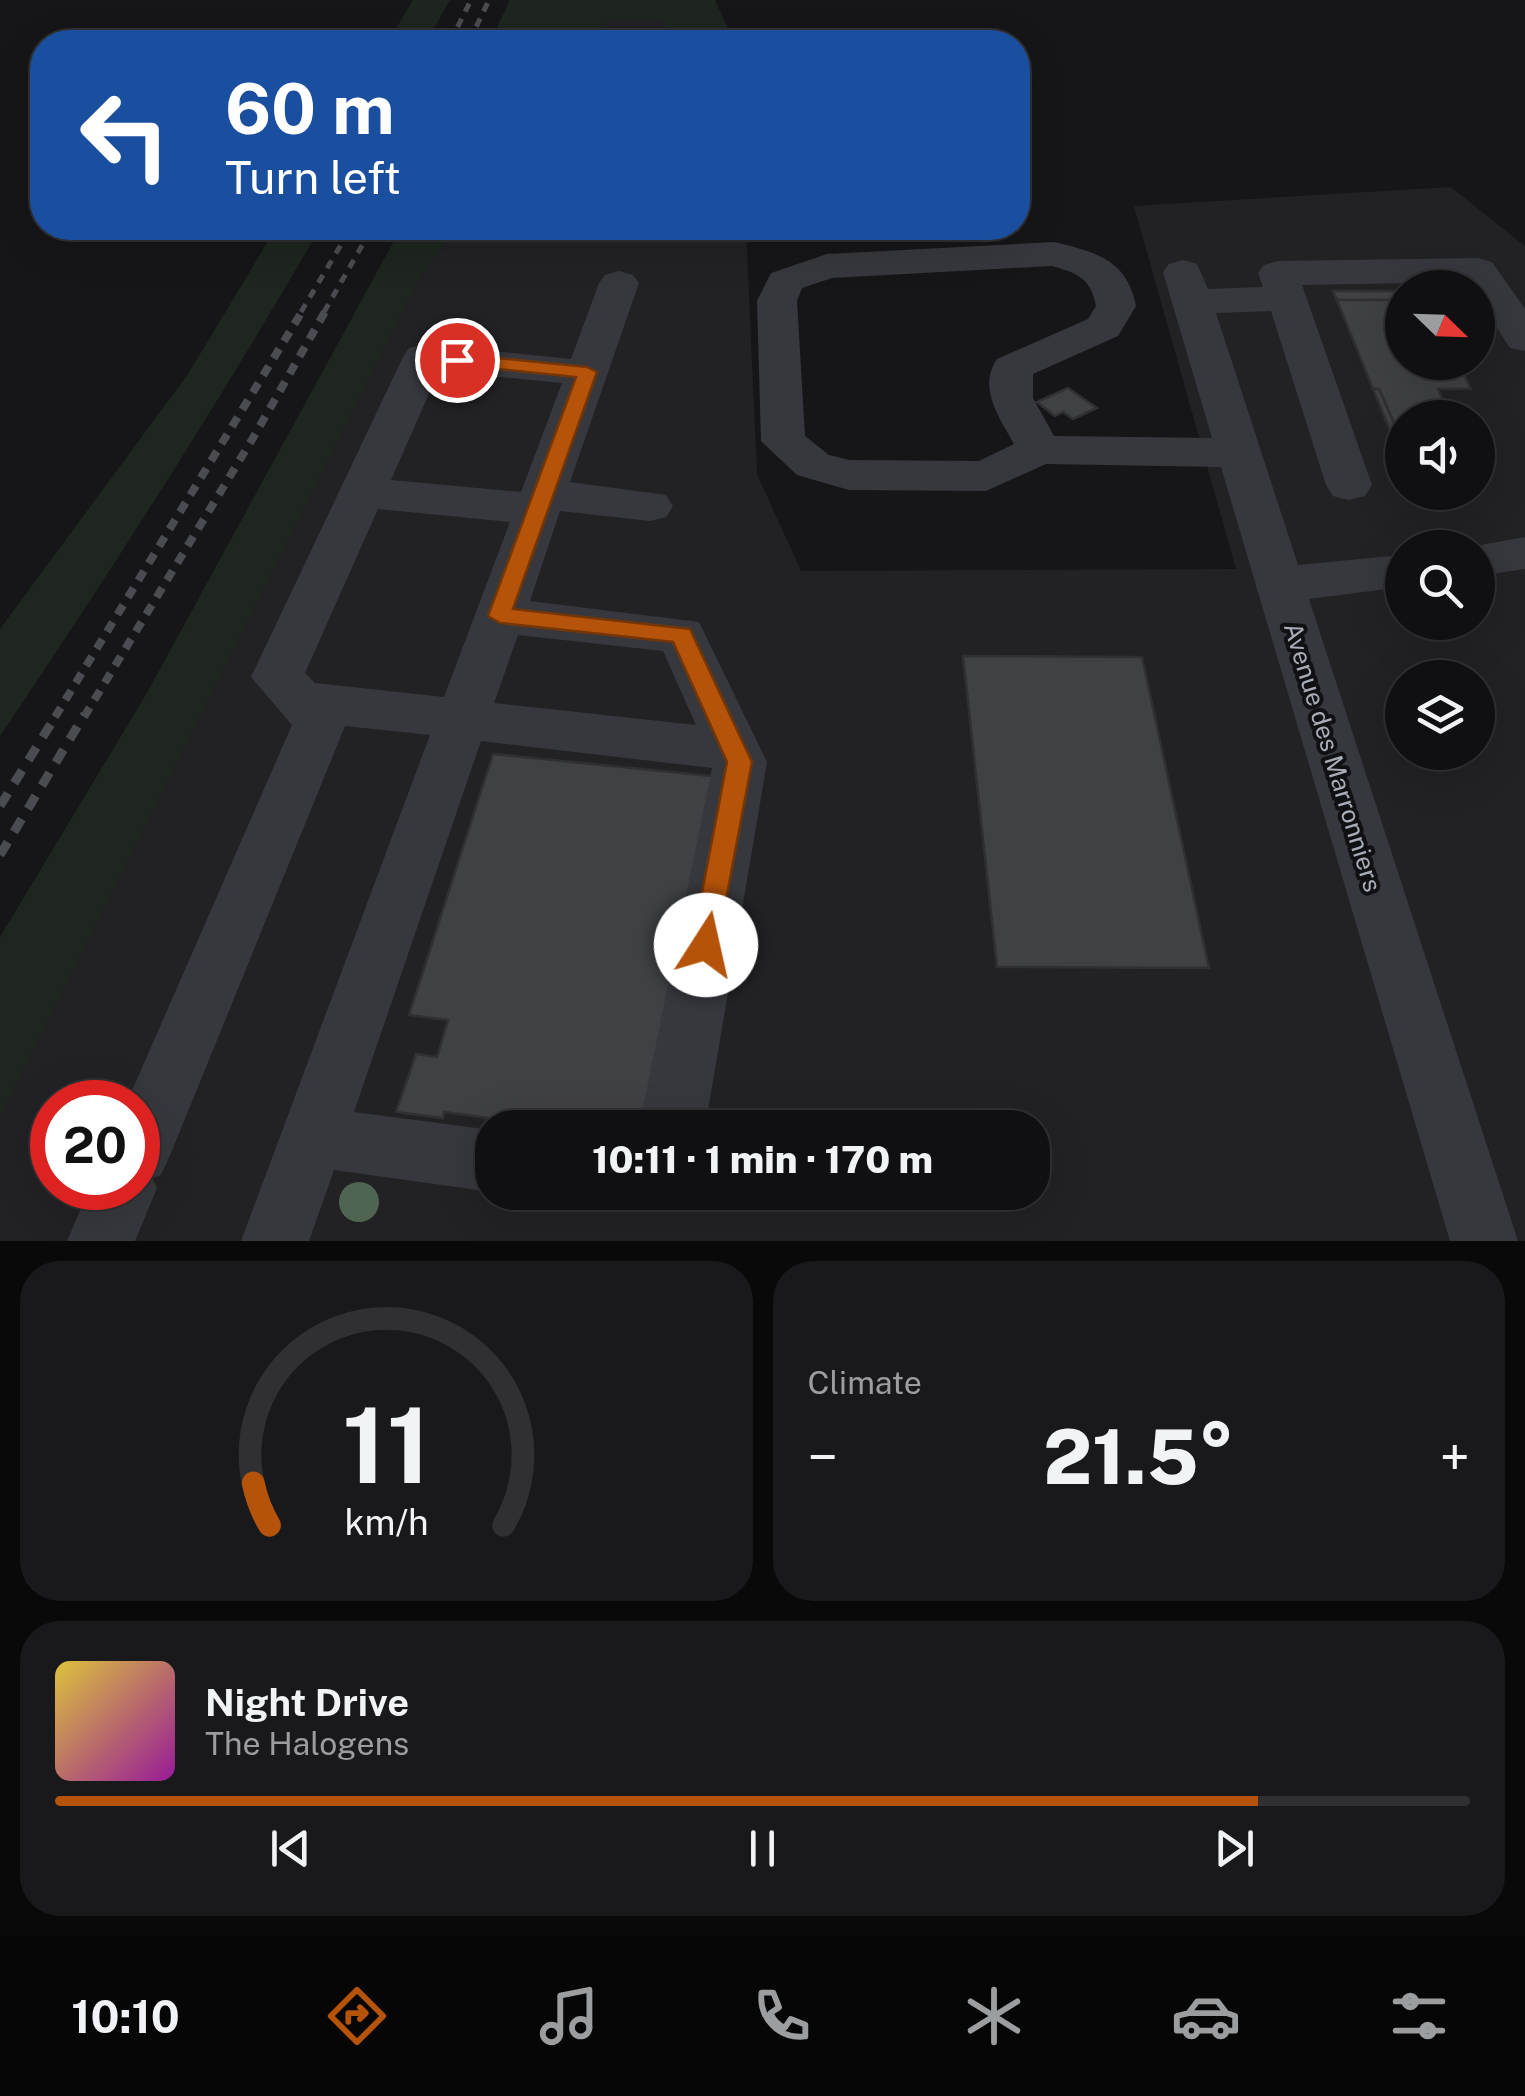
<!DOCTYPE html>
<html lang="en">
<head>
<meta charset="utf-8">
<style>
  :root { --surface:#101012; --page:#19191b; --text:#f1f3f6; --muted:#9c9d9f; --line:#303032; --accent:#b45309 }
  body { margin:0; font-family:"Public Sans",sans-serif; background:var(--page); color:var(--text); height:100vh; display:flex; flex-direction:column; font-size:38px; white-space:nowrap }
  * { box-sizing:border-box; margin:0 }
  p { font-size:32px; color:var(--muted) }
  .icon { flex:none; width:55px; height:55px; fill:none; stroke:currentColor; stroke-width:2; stroke-linecap:round; stroke-linejoin:round }
  .map { position:relative; height:1241px; overflow:hidden }
  .sheet { display:flex; flex-direction:column; gap:20px; padding:20px; background:#09090a; flex:1 }
  .sheet>* { flex:none }
  .guide { position:absolute; left:30px; top:30px; width:1000px; height:210px; border-radius:40px; box-shadow:0 10px 40px #0002,0 0 0 2px var(--line); background:#1a4fa0; color:#fff; overflow:hidden }
  .needle { width:65px; rotate:113deg }
  .buttons { position:absolute; left:1385px; top:270px; display:grid; gap:20px }
  .buttons a { display:grid; place-items:center; width:110px; height:110px; border-radius:50%; background:var(--surface); box-shadow:0 10px 40px #0002,0 0 0 2px var(--line); font-size:50px }
  .speed { position:absolute; left:30px; top:1080px; display:flex; gap:20px; font-size:50px; font-weight:700; text-align:center }
  .speed>* { display:grid; place-content:center; width:130px; height:130px; border-radius:50%; background:var(--surface); box-shadow:0 10px 40px #0002,0 0 0 2px var(--line); line-height:1 }
  .speed .limit { border:15px solid #d22; background:#fff; color:#111 }
  .pin { position:absolute; display:grid; place-items:center; width:85px; height:85px; color:#fff; margin:-42px; border:5px solid #fff; border-radius:50%; box-shadow:0 2px 10px #0007 }
  .me { position:absolute; width:110px; margin:-55px; rotate:10deg; stroke-linejoin:round; filter:drop-shadow(0 0 8px #0008) }
  .turn { display:flex; align-items:center; gap:35px; height:210px; padding:0 30px; font-size:45px }
  .turn .icon { width:130px; height:130px; stroke-width:2.5 }
  .turn b { display:block; font-size:70px; line-height:85px }
  .big { font-size:75px; font-weight:800; line-height:1.1 }
  .sheet .card { flex:1; display:flex; flex-direction:column; justify-content:center; gap:15px; min-width:0; padding:0 35px; border-radius:40px; background:var(--page) }
  .sheet .dial { align-items:center; gap:0 }
  .dial svg { height:260px; overflow:visible; fill:none; stroke:var(--line); stroke-width:7; stroke-linecap:round; text-anchor:middle }
  .dial text { fill:var(--text); stroke:none }
  .song { display:flex; align-items:center; gap:30px }
  .cover { width:120px; height:120px; border-radius:15px; background:linear-gradient(135deg,hsl(50 70% 55%),hsl(300 70% 35%)) }
  .played { height:10px; border-radius:5px; background:linear-gradient(90deg,var(--accent) 85%,var(--line) 85%) }
  .keys { display:flex; justify-content:space-around; direction:ltr }
  .heat { display:flex; justify-content:space-between; align-items:center; font-size:55px; direction:ltr }
  .sheet .tiles { flex:1; display:grid; gap:20px; grid-template-columns:1fr 1fr }
  .card:last-child { grid-column:span 2 }
  .trip { position:absolute; left:475px; top:1110px; width:575px; height:100px; border-radius:40px; background:var(--surface); box-shadow:0 10px 40px #0002,0 0 0 2px var(--line); font-weight:800; line-height:100px; text-align:center }
  .dock { display:flex; height:160px; justify-content:space-around; align-items:center; background:#060607; color:var(--muted) }
  .dock .icon { width:70px; height:70px }
  .dock .on { color:var(--accent) }
  .dock b { font-size:45px; color:var(--text) }
  .map>svg:first-child { display:block }
</style>
</head>
<body>
<div class="map">
<svg width="1525" height="1241" viewBox="0 0 1525 1241">
  <rect width="100%" height="100%" fill="#161618"/>
  <g fill="#222225" fill-rule="evenodd">
    <path d="M609,20H663L672,42H592Z"/>
    <path d="M1451,187L1525,246V1241H0V1117L421,275L456,228H746L757,474L801,571L1236,569L1134,206ZM1402,288H1478V362H1402ZM1402,418H1478V492H1402ZM1402,548H1478V622H1402ZM1402,678H1478V752H1402ZM52,1102H138V1188H52ZM492,1128H1032V1192H492Z"/>
  </g>
  <g fill="#1e261f">
    <path d="M413,0H450L426,42H388Z"/>
    <path d="M510,0H715L734,42H672L663,20H609L592,42H490Z"/>
    <path d="M276,228H320C220,401 112,570 0,736V629L188,374Z"/>
    <path d="M401,228H456L421,275L0,1117V937L148,691Z"/>
  </g>
  <g fill="#404145" stroke="#303034" stroke-width="2.5">
    <path d="M1333,291H1402V300H1337Z"/>
    <path d="M1337,300H1402V362H1458L1471,389H1438L1451,418H1402V450H1399L1390,430H1397L1379,389H1373Z"/>
    <path d="M1068,388L1097,408L1073,419L1063,412L1055,416L1037,402Z"/>
    <path d="M1373,389H1379L1397,430H1390Z"/>
    <path d="M963,656L1142,657L1209,968L997,967Z"/>
    <path d="M493,754L721,777L650,1128H561L444,1112L443,1118L396,1112L416,1054L437,1057L448,1020L409,1015Z"/>
  </g>
  <g fill="none" stroke-linecap="round" stroke-linejoin="round">
    <g fill="#37383d" fill-rule="evenodd">
      <path d="M1054,242C1095,252 1127,259 1136,306L1118,336L1033,374V398L1054,436L1212,438L1163,272L1169,264L1183,260L1197,264L1208,289L1263,287L1258,273L1264,265L1278,261L1478,258L1492,262L1525,309V351L1510,348L1478,299V288H1470L1466,282L1302,285L1372,485L1365,496L1349,500L1333,496L1326,485L1271,311L1216,313L1298,565L1402,555V587L1309,599L1518,1241H1450L1221,467L1046,464L986,491L849,490L797,475L761,441L757,301L771,273L827,254ZM1052,266C1077,273 1091,278 1096,306L1088,319L997,359C977,388 1000,418 1014,444L979,461L849,460L829,455L805,436L797,301L802,288L832,278Z"/>
      <path d="M619,271L633,275L639,283L570,482L666,495L673,506L666,517L650,521L560,511L530,601L699,622L767,762L705,1128H639L712,768L481,741L354,1112L492,1130V1192L334,1170L309,1241H241L430,735L345,726L171,1153L161,1175L152,1178L157,1188L135,1241H67L90,1188H138V1102H127L292,725L251,677L403,357L409,348L424,344L571,359L599,283L605,275ZM439,371L562,383L521,492L391,480ZM378,509L510,522L444,697L315,683L305,673ZM518,635L663,651L696,725L494,703Z"/>
      <path d="M1525,537V569L1478,576V548H1464Z"/>
    </g>
    <g stroke="#4a4c52" stroke-width="5" stroke-dasharray="9 8" stroke-linecap="butt">
      <path d="M450,42L471,0"/>
      <path d="M469,42L489,0"/>
      <path d="M301,312L351,228"/>
      <path d="M324,312L372,228"/>
    </g>
    <g stroke="#4a4c52" stroke-width="8" stroke-dasharray="11 9" stroke-linecap="butt">
      <path d="M55,717L303,310"/>
      <path d="M84,717L253,438L326,310"/>
    </g>
    <g stroke="#4a4c52" stroke-width="9" stroke-dasharray="15 12" stroke-linecap="butt">
      <path d="M0,806L57,714"/>
      <path d="M0,855L85,714"/>
    </g>
  </g>
  <circle fill="#506452" cx="359" cy="1202" r="20"/>
  <path fill="#b45309" stroke="#753606" stroke-width="2.5" d="M457,354L587,367L597,372L513,609L690,629L752,762L716,953L706,956L696,953L692,945L727,762L673,642L500,623L488,616L576,377L450,364V356Z"/>
  <g text-anchor="middle" stroke-width="8" stroke-linejoin="round" paint-order="stroke">
    <g font-size="25" fill="#a8adb8" stroke="#111113">
      <text transform="translate(1333 757) rotate(73)" y="9">Avenue des Marronniers</text>
    </g>
  </g>
</svg>
<div class="buttons">
<a><svg class="needle" viewBox="-14 -14 28 28"><path d="M0-13l5 13h-10z" fill="#e53935"/><path d="M0 13l5-13h-10z" fill="#9c9d9f"/></svg></a>
<a><svg class="icon" aria-label="sound" viewBox="0 0 24 24"><path d="M4 9h4l5-4v14l-5-4H4zM17 9q2 3 0 6"/></svg></a>
<a><svg class="icon" aria-label="search" viewBox="0 0 24 24"><circle cx="10" cy="10" r="6"/><path d="M15 15l6 6"/></svg></a>
<a><svg class="icon" aria-label="layers" viewBox="0 0 24 24"><path d="M12 4l9 5-9 5-9-5zM3 14l9 5 9-5"/></svg></a>
</div>
<div class="speed"><div class="limit">20</div></div>
<div class="pin" style="left:457px;top:360px;background:#d93025"><svg class="icon" aria-label="arrive" viewBox="0 0 24 24"><path d="M6 21V4h12l-3 4 3 4H6"/></svg></div>
<svg class="me" style="left:706px;top:945px" viewBox="-20 -20 40 40"><circle r="19" fill="#fff"/><path d="M0-13L10 11 0 6-10 11z" fill="#b45309"/></svg>
<div class="trip">10:11 · 1 min · 170 m</div>
<div class="guide">
<div class="turn"><svg class="icon" aria-label="left" viewBox="0 0 24 24"><path d="M17 20v-9H6M10 6l-5 5 5 5"/></svg><div><b>60 m</b>Turn left</div></div>
</div>
</div>
<section class="sheet">
<div class="tiles">
<div class="card dial"><svg viewBox="0 0 100 80">
<path d="M14 69A42 42 0 1 1 86 69"/>
<path d="M14 69A42 42 0 0 1 9 56" stroke="#b45309"/>
<text x="50" y="56" font-size="32" font-weight="700">11</text>
<text x="50" y="72" font-size="11">km/h</text>
</svg></div>
<div class="card"><p>Climate</p>
<div class="heat"><a>−</a><b class="big">21.5°</b><a>+</a></div>
</div>
<div class="card">
<div class="song"><i class="cover"></i><div><b>Night Drive</b><p>The Halogens</p></div></div>
<div class="played"></div>
<div class="keys"><svg class="icon" aria-label="previous" viewBox="0 0 24 24"><path d="M18 5L8 12l10 7zM5 5v14"/></svg><svg class="icon" aria-label="pause" viewBox="0 0 24 24"><path d="M8 5v14M16 5v14"/></svg><svg class="icon" aria-label="next" viewBox="0 0 24 24"><path d="M6 5l10 7-10 7zM19 5v14"/></svg></div>
</div>
</div>
</section>
<nav class="dock">
<b>10:10</b>
<svg class="icon on" aria-label="directions" viewBox="0 0 24 24"><path d="M12 3l9 9-9 9-9-9zM9 14v-3h6M13 9l2 2-2 2"/></svg>
<svg class="icon" aria-label="music" viewBox="0 0 24 24"><path d="M9 18V5l10-2v13"/><circle cx="6" cy="18" r="3"/><circle cx="16" cy="16" r="3"/></svg>
<svg class="icon" aria-label="phone" viewBox="0 0 24 24"><path d="M5 4h4l2 5-3 2q2 4 5 5l2-3 5 2v4C11 20 4 13 5 4z"/></svg>
<svg class="icon" aria-label="climate" viewBox="0 0 24 24"><path d="M12 3v18M4 7l16 10M4 17L20 7"/></svg>
<svg class="icon" aria-label="car" viewBox="0 0 24 24"><path d="M5 17H2v-5l4-1 3-4h7l3 4 3 1v5h-3M9 17h6M6 11h13"/><circle cx="7" cy="17" r="2"/><circle cx="17" cy="17" r="2"/></svg>
<svg class="icon" aria-label="filters" viewBox="0 0 24 24"><path d="M4 7h16M4 17h16"/><circle cx="9" cy="7" r="2"/><circle cx="15" cy="17" r="2"/></svg>
</nav>
</body>
</html>
